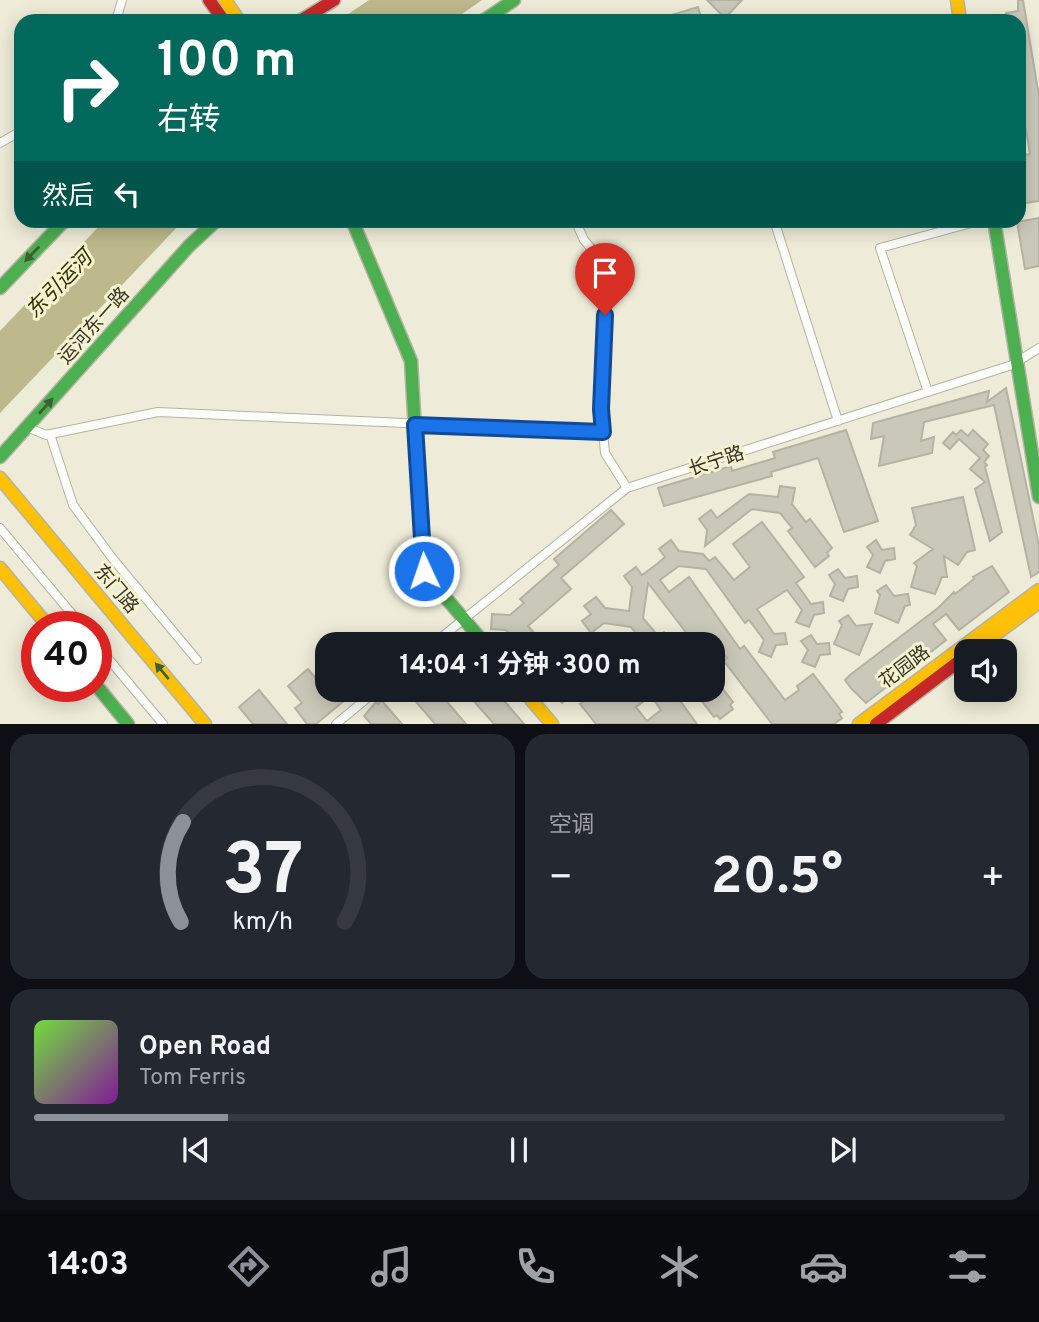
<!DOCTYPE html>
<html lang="zh">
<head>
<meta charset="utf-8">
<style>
  :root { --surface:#171b24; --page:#242831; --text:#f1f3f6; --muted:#9ea1a6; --line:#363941; --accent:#8c9099 }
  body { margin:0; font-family:Overpass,"Noto Sans SC",sans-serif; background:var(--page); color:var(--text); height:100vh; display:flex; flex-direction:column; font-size:26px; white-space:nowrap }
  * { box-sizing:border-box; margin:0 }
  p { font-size:23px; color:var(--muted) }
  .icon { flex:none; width:38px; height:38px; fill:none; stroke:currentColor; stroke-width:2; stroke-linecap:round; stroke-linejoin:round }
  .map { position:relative; height:724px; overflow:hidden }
  .panel { display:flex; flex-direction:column; gap:10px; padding:10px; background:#0d0f14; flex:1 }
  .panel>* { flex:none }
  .hud { position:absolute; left:14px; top:14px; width:1012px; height:214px; border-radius:21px; box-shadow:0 4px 18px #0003; background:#00695c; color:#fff; overflow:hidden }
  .controls { position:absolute; left:954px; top:639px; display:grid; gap:14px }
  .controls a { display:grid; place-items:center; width:63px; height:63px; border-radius:14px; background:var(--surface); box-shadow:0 4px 18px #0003; font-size:35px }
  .speed { position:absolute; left:21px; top:611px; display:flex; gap:14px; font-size:35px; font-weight:700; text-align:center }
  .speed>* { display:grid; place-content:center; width:91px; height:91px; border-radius:50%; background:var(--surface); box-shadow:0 4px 18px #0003; line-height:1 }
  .speed .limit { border:10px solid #d22; background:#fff; color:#111 }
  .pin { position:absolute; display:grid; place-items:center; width:60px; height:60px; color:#fff; margin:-72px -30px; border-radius:50% 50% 50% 0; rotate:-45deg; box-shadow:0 0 7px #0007 }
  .pin .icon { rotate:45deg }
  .me { position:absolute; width:77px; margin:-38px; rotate:357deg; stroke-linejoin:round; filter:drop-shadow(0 0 5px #0008) }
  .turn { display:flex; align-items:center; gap:24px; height:147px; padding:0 28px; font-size:32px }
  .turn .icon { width:91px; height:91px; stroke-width:2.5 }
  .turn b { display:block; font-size:49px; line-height:60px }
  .then { display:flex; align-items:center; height:66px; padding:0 28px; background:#0003; gap:14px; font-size:26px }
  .big { font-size:52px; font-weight:700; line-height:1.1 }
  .panel .widget { flex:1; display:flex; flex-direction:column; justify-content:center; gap:10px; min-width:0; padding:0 24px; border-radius:21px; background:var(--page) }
  .panel .dial { align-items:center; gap:0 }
  .dial svg { height:182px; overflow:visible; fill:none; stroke:var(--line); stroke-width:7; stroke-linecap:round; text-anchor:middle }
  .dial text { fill:var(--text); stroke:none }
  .song { display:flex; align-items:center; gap:21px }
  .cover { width:84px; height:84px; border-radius:10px; background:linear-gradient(135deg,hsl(100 70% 55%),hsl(290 70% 35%)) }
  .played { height:7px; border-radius:4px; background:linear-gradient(90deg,var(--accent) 20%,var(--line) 20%) }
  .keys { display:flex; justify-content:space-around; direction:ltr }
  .heat { display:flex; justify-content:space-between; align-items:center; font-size:38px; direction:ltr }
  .panel .tiles { flex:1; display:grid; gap:10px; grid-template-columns:1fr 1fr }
  .widget:last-child { grid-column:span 2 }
  .trip { position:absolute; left:315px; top:632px; width:410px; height:70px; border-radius:21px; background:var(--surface); box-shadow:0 4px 18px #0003; font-weight:700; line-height:70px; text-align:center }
  .tab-bar { display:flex; height:112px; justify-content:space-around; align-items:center; background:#090b0e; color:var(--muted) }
  .tab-bar .icon { width:49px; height:49px }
  .tab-bar .on { color:var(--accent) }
  .tab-bar b { font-size:32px; color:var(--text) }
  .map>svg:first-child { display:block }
</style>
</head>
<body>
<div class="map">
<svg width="1039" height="724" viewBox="0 0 1039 724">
  <rect width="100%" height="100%" fill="#eeecd8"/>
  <g fill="#bdb98c">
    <path d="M369,0H482L452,21H338Z"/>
    <path d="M104,221H183L0,413V331Z"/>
  </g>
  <g fill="#cac9b9" stroke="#b4b2a3" stroke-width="2" fill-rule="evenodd">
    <path d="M707,0H742L725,18Z"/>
    <path d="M1018,0H1023L1039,96V201L1018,204V156L1030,154L1026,129L1018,130V21H1008L1006,13L1018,11Z"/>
    <path d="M698,7L702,21H659L658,19Z"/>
    <path d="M1039,218V266L1025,269L1017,222Z"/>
    <path d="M1006,388L1039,546V572L1031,577L994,405L924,422L921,441L934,437L932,453L879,466L884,436L871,439L873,423L989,391L987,402Z"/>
    <path d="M846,430L878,521L844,532L818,458L771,472L772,476L664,506L658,488L731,466L732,471L775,458L773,452Z"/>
    <path d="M961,430L968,436L973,430L988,444L983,450L989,456L984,462L987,465L985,467L1002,532L990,541L975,489L985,482L970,469L980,458L959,439L950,449L943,443L953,432L956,435Z"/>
    <path d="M780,486L795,488L792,504L806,522L810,519L832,548L827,553L829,556L815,567L788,531L792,528L780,513L752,509L705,546L707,530L699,519L711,510L717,518L749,494L778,497Z"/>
    <path d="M963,497L975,550L967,552L958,565L944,556L947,577H942L935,594L911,587L917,566L914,563L933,549L910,535L916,525L912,508Z"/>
    <path d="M611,510L624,524L561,578L571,589L528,626L544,644H518L506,630L491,629L492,614L510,615L524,603L520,599L559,565L554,559Z"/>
    <path d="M762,522L804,577L796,583L811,604L823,602L824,613L814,615L809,627L796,622L802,610L787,590L757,609L774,634L785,633L787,644L776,645L771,657L759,652L764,640L749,620L745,623L706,569L679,566L660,580L669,592L689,577L740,649L744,646L785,700L799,690L797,686L813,674L842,712L839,714L842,718L834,724H772L724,661L727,658L716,644H695L648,583L643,618L658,636L664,632L673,644H645L631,627L604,623L591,633L582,621L591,614L584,606L596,597L605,608L629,611L632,587L624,576L636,567L642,575L657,564L665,557L659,549L671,540L679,551L703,554L709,561L715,557L734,580L750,567L733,544Z"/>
    <path d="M876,540L882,550L894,548L895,559L885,561L880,573L867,567L873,555L867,547Z"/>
    <path d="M992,566L1009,592L959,630L946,614L933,624L946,640L866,703L851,688L845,680L850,675L938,608L954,592L955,594L974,579L973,577Z"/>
    <path d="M838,569L845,578L857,576L858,587L848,589L843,601L830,596L835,584L829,575Z"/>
    <path d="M886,585L894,596L908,594L910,605L905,606L898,623L875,613L880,595L877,591Z"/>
    <path d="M848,615L856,626L872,624L859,655L834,644L842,625L839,621Z"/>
    <path d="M811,635L817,644L829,643L830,654L820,655L815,667L802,662L808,650L801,641Z"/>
    <path d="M308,669L322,686L327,682V690H357L316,724H307L295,708L302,703L288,686Z"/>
    <path d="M712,675L733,702L730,705L733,709L720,719L717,715L714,717L693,690H712Z"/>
    <path d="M259,690L287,724H253L239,707Z"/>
    <path d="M406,690H437L466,724H435Z"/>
    <path d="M464,690H495L524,724H494Z"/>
    <path d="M550,690H578L562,703Z"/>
    <path d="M599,690H660L665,701L671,696L674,700L678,698L697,724H596L580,704ZM651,696L661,710L647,721L636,707Z"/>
    <path d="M382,701L402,724H371L364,716L376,702L378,704Z"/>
  </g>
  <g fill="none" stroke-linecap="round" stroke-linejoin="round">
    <defs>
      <g id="street">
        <path d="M116,21L122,0"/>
        <path d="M0,143L21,131"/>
        <path d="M575,220L584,240L602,261L606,291L601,409L605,453L627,488"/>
        <path d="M774,220L838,421"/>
        <path d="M928,392L880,248L982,220"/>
        <path d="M27,427L46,435L158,412L603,432"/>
        <path d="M50,434L73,505L113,559L197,660"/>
        <path d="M0,528L82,626"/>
        <path d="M96,644L163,724"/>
        <path d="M433,644L627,488L1012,365L1039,348"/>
        <path d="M336,724L377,690"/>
      </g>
      <g id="fast">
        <path d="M483,21L514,0"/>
        <path d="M352,220L411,361L423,571L485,644"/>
        <path d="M994,220L1039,497"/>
        <path d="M0,288L65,220"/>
        <path d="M0,457L189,246L217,220"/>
        <path d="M96,685L128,724"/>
      </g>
      <g id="slow">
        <path d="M225,0L239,21"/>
        <path d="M957,0L960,21"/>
        <path d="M0,478L205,724"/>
        <path d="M0,568L48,626"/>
        <path d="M973,651L1039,602"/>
        <path d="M523,690L552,724"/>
        <path d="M859,724L1039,590"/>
      </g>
      <g id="jam">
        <path d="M209,0L224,21"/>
        <path d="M300,21L334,0"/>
        <path d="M876,724L966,656"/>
      </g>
    </defs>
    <use href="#street" stroke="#b5b3a4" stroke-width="10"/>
    <use href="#fast" stroke="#b5b3a4" stroke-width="15"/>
    <use href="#slow" stroke="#b5b3a4" stroke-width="15"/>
    <use href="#jam" stroke="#b5b3a4" stroke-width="15"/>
    <use href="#street" stroke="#fcfcf9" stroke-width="8"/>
    <use href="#fast" stroke="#4caf50" stroke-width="12"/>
    <use href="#slow" stroke="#ffc107" stroke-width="12"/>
    <use href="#jam" stroke="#c62828" stroke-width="12"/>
  </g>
  <defs><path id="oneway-solid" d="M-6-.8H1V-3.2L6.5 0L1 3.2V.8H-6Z" transform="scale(1.75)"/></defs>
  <g fill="#3d5f35">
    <use href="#oneway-solid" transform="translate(32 254) rotate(134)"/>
    <use href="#oneway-solid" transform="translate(46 406) rotate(-48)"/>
    <use href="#oneway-solid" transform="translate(162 671) rotate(-130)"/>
  </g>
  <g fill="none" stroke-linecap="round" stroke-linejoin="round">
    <defs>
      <path id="route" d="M424,571L415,425L603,432L601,409L605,315"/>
    </defs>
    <use href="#route" stroke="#114b97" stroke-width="18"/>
    <use href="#route" stroke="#1a73e8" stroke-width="12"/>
  </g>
  <g text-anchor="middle" stroke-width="6" stroke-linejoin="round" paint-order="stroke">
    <g font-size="19" fill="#353427" stroke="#f6f3d0">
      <text transform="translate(93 325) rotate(-48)" y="7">运河东一路</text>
      <text transform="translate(716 460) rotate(-18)" y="7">长宁路</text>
      <text transform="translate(117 588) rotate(50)" y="7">东门路</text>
      <text transform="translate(904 666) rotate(-37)" y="7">花园路</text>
    </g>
    <g font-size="21" font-style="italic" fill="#322e00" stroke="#f6f3d0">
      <text transform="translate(59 284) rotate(-46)" y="7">东引运河</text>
    </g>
  </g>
</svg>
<div class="controls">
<a><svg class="icon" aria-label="sound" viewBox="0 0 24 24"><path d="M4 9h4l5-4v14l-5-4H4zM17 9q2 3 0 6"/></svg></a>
</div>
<div class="speed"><div class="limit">40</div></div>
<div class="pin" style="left:605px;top:315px;background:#d93025"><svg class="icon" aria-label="arrive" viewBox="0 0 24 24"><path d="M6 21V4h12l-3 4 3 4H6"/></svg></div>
<svg class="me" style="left:424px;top:571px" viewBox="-20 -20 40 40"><circle r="17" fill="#1a73e8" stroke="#fff" stroke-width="3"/><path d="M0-11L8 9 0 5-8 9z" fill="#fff"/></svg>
<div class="trip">14:04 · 1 分钟 · 300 m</div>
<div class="hud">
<div class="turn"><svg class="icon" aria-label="right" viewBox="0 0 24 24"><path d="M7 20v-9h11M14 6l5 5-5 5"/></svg><div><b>100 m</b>右转</div></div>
<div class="then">然后<svg class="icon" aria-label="left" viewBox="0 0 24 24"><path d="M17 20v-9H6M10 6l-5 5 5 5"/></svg></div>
</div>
</div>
<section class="panel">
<div class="tiles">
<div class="widget dial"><svg viewBox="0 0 100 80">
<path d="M14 69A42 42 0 1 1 86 69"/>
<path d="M14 69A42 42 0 0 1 15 25" stroke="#8c9099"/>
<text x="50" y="56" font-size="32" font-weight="700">37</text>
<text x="50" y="72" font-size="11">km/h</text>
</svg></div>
<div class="widget"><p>空调</p>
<div class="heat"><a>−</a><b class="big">20.5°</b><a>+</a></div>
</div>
<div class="widget">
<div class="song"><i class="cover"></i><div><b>Open Road</b><p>Tom Ferris</p></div></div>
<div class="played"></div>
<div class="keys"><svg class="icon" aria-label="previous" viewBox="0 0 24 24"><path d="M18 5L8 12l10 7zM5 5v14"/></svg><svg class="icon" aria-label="pause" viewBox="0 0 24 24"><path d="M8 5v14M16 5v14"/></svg><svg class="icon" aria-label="next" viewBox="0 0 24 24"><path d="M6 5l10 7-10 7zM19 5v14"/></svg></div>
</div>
</div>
</section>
<nav class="tab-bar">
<b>14:03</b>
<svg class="icon on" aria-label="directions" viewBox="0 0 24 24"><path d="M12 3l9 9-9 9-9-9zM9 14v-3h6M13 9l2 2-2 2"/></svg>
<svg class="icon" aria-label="music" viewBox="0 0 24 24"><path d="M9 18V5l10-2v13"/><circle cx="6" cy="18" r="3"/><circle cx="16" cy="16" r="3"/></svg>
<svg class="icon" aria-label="phone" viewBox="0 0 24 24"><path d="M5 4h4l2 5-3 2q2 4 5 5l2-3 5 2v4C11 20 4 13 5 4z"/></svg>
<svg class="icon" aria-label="climate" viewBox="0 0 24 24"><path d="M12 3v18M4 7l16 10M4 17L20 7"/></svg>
<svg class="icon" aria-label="car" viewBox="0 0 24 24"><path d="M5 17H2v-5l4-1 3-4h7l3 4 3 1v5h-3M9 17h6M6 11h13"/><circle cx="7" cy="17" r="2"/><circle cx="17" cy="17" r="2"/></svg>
<svg class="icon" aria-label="filters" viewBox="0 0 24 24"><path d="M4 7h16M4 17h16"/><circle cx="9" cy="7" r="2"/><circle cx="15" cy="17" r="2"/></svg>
</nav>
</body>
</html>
